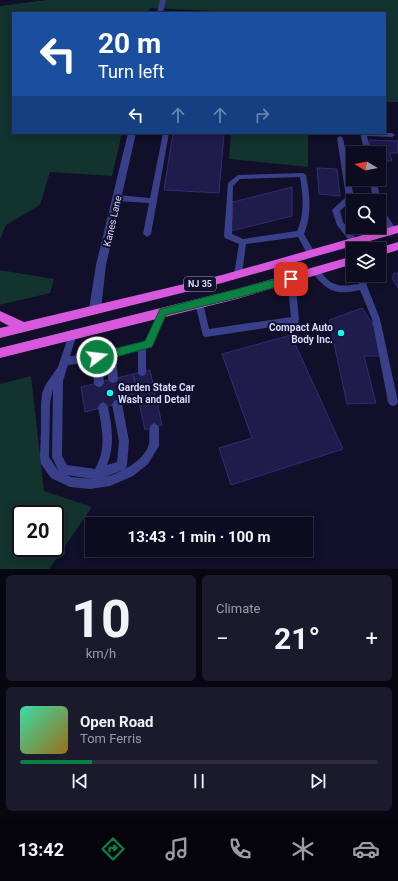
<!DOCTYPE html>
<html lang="en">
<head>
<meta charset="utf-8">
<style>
  :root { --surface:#0d0b1f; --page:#1b192c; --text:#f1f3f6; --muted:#9a9ba4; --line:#2d2b3d; --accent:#0b8043 }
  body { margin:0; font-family:Roboto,sans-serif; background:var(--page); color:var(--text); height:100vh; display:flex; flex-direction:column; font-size:15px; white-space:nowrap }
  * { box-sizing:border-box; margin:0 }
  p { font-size:13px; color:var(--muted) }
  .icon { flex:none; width:22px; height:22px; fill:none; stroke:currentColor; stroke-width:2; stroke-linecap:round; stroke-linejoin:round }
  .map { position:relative; height:569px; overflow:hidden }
  .details { display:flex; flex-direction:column; gap:6px; padding:6px; background:#070611; flex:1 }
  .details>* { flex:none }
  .banner { position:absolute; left:12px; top:12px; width:374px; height:122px; border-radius:0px; box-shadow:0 2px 10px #0003,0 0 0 1px var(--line); background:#1a4fa0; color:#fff; overflow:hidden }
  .needle { width:26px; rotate:280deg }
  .tools { position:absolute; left:346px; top:146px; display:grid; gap:8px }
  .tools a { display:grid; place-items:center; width:40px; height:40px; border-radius:0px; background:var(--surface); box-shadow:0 2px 10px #0003,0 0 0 1px var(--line); font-size:20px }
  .speed { position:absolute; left:12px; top:505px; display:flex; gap:8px; font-size:20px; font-weight:700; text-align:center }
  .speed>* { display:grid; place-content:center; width:52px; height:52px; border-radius:50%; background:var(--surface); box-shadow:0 2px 10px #0003,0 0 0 1px var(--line); line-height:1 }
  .speed .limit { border:2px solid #111; border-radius:6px; background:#fff; color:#111 }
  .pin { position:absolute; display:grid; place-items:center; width:34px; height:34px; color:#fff; margin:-17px; border-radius:8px; box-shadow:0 2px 6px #0006 }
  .me { position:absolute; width:44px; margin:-22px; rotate:75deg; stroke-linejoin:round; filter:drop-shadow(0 0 3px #0008) }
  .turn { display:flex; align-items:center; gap:14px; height:84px; padding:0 20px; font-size:18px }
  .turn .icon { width:52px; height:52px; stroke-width:2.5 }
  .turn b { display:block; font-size:28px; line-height:34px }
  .lanes { display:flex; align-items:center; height:38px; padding:0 20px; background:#0003; justify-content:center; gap:20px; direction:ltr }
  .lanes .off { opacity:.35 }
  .big { font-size:30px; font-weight:700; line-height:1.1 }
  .details .widget { flex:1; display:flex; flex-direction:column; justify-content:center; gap:6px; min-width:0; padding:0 14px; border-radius:6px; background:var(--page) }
  .details .dial { align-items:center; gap:0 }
  .dial b { font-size:52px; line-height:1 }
  .song { display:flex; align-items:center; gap:12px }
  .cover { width:48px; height:48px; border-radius:6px; background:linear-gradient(135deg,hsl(160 70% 55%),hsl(40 70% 35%)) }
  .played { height:4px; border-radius:2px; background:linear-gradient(90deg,var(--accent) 20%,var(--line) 20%) }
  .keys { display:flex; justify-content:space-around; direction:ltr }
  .heat { display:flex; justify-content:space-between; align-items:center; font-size:22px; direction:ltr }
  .details .tiles { flex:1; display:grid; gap:6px; grid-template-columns:1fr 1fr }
  .widget:last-child { grid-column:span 2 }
  .trip { position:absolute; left:85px; top:517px; width:228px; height:40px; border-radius:0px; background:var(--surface); box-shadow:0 2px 10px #0003,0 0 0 1px var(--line); font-weight:700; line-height:40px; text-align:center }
  .tabs { display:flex; height:64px; justify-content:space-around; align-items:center; background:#05040c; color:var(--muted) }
  .tabs .icon { width:28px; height:28px }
  .tabs .selected { color:var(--accent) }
  .tabs b { font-size:18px; color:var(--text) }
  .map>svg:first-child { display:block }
</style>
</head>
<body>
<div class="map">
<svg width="398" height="569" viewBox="0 0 398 569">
  <rect width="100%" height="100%" fill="#110f29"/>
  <g fill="#12332e" fill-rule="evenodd">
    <path d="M47,0H398V102H385V13H211L212,11L150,8L148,13H13V133H122L112,176L50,172L40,205L6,225L0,239V6Z"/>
    <path d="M231,133H308V167L229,159Z"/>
    <path d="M0,270L54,279L50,293L0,305Z"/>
    <path d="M31,376L44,491L92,507L49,569H0V384ZM21,514H55V548H21Z"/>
  </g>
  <g fill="#1f1b4b" stroke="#322c77">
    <path d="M173,133H224L219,193L164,190Z"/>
    <path d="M369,140L398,141V153H390L392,161H381L380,153H371Z"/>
    <path d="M317,168L337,169L340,196L319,194Z"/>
    <path d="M292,187V216L231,231L233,202Z"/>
    <path d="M394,273H398V288L392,278Z"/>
    <path d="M362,308L374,326L382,356H364L376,403L347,404L329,320Z"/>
    <path d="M291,335L343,449L231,485L219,448L252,438L222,354Z"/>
    <path d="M150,370L162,425L145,430L133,374Z"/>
    <path d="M133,374L139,398L85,412L81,387Z"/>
  </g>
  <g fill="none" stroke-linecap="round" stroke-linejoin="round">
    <g fill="#394089" fill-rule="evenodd">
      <path d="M158,11H195L198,13H158Z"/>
      <path d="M163,133H169L151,234L147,237L143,234L149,203L117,201L113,198L117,195L150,198Z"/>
      <path d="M360,133H392L395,135L392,137L367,136L371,153H365Z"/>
      <path d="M340,136L343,138L354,198L340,211L343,222L358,241L354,244L351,243L337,225L332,210L346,197L337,138Z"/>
      <path d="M303,173L306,175C310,195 312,215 304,234L315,253L314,255H308L298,237L246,244L242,274L241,276H235L234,274L239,244L225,238L224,236L228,183L238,175ZM300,177C303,195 305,214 297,231L243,239L232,234L233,186L240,179Z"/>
      <path d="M370,179H376L381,201L380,203L379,201H373Z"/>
      <path d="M379,207L382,208L396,229L397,231L396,233H390L379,216Z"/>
      <path d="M316,268C320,270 322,274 325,277C335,288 345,286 359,284L357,275H365L367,286L380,319L398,402L396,405L393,406L390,405L388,402L372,319L360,290C337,295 328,293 313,273L312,271L313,269Z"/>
      <path d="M291,276L294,277L295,279L299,320L298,323L206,337L203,336L195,303L196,301L199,300L202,301L203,303L209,329L291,317L287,279L288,277Z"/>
      <path d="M163,308L166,309L167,312L152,347L146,349V372L145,375L142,376L139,375L138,372V351L116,356L118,379L116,382L113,383L110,382L108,379L107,358L102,360L104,383L102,386L99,387L96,386L94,383L93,362L68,365L63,381L62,456L67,465L95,469C107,449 102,428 98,407L100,404L103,402L106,404L108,407C112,427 115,446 107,465L117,462L119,441L112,404L114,401L117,400L120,401L122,404L129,441L127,465L126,469L105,477C120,474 145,460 149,444C150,437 148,431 151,425L154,423L157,425L159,428V446L148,464L133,476L110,486L90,489L70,487L51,478L41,464L40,457L41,430V406L42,393L46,384L58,367L70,331L73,330L76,331L77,334L70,356L97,353L146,341L160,309ZM53,389L52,457L59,472L49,457L50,402ZM67,475L93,479L71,477Z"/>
    </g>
    <g fill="#394089" fill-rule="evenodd">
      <path d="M160,0H166L163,13H157Z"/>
      <path d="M128,133H136L106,265L101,309L99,312L95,314L91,312L89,309L96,265Z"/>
    </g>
    <g fill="#d758dc" fill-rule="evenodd">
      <path d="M398,225V233L222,283L0,338V328L9,326L0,321V311L24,322L222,275Z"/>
      <path d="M398,242V250L379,256V249H375Z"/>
      <path d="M353,256V264L237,299L0,358V348L237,289Z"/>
    </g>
  </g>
  <path fill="#0b8043" stroke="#07532c" d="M291,275L296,279L294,282L237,298L166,315L152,347L97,362L92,357L97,353L145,341L160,309Z"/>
  <g fill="#03fffa" stroke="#110f29" stroke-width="1.5">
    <circle cx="341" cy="333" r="4"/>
    <circle cx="110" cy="393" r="4"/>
  </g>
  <g text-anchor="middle" stroke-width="4" stroke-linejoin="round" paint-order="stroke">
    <rect fill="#110f29" stroke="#9c9cbf" stroke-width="1" x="184" y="277" width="32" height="14" rx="3"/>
    <g font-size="9" font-weight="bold" fill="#d7d8ff">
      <text x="200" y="287">NJ 35</text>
    </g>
    <g font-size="10" fill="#d7d8ff" stroke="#110f29">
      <text transform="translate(112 221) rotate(-77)" y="4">Kanes Lane</text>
    </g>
    <g font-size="10" font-weight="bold" fill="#d7d8ff" stroke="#110f29" text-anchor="end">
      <text x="333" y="331">Compact Auto<tspan x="333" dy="12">Body Inc.</tspan></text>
      <text x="118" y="391" text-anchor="start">Garden State Car<tspan x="118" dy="12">Wash and Detail</tspan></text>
    </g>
  </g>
</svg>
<div class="tools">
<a><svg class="needle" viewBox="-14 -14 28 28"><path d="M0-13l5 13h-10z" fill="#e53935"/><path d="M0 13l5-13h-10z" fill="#9a9ba4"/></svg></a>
<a><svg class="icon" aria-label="search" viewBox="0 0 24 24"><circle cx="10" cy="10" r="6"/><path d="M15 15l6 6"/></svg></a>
<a><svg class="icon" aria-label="layers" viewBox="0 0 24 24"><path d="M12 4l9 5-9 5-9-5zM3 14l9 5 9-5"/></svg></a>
</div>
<div class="speed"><div class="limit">20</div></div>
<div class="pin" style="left:291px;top:279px;background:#d93025"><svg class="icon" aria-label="arrive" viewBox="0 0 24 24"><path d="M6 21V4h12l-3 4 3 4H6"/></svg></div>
<svg class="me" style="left:97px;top:357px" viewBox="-20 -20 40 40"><circle r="17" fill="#0b8043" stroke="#fff" stroke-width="3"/><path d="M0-11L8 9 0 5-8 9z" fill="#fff"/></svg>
<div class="trip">13:43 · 1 min · 100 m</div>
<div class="banner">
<div class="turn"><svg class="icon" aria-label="left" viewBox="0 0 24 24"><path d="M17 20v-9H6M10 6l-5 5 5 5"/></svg><div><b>20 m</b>Turn left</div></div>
<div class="lanes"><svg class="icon" aria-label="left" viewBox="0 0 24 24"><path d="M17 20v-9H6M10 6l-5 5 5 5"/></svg><svg class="icon off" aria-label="ahead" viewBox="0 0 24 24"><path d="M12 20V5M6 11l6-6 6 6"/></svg><svg class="icon off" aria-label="ahead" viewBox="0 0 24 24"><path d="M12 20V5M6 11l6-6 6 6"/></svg><svg class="icon off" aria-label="right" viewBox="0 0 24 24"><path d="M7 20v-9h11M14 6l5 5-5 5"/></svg></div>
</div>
</div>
<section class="details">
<div class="tiles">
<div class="widget dial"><b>10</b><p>km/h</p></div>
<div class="widget"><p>Climate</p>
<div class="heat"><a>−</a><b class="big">21°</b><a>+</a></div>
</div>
<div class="widget">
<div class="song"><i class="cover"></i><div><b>Open Road</b><p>Tom Ferris</p></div></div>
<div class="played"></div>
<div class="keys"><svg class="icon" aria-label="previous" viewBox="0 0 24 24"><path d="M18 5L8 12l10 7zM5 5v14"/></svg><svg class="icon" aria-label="pause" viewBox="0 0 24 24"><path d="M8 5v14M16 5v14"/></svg><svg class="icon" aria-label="next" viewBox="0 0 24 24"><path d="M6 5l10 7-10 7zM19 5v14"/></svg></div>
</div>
</div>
</section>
<nav class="tabs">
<b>13:42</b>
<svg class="icon selected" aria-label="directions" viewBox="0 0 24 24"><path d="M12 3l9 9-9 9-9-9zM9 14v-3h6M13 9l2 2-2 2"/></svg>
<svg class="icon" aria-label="music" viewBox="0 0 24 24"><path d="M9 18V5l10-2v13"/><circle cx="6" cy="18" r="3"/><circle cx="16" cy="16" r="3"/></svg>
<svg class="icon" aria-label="phone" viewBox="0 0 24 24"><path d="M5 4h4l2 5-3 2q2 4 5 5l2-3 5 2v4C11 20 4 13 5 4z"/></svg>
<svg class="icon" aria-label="climate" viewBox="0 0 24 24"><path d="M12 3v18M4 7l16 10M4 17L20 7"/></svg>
<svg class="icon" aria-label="car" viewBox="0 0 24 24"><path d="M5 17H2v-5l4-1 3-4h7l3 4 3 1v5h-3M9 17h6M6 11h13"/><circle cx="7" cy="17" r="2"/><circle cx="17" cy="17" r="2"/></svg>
</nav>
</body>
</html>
